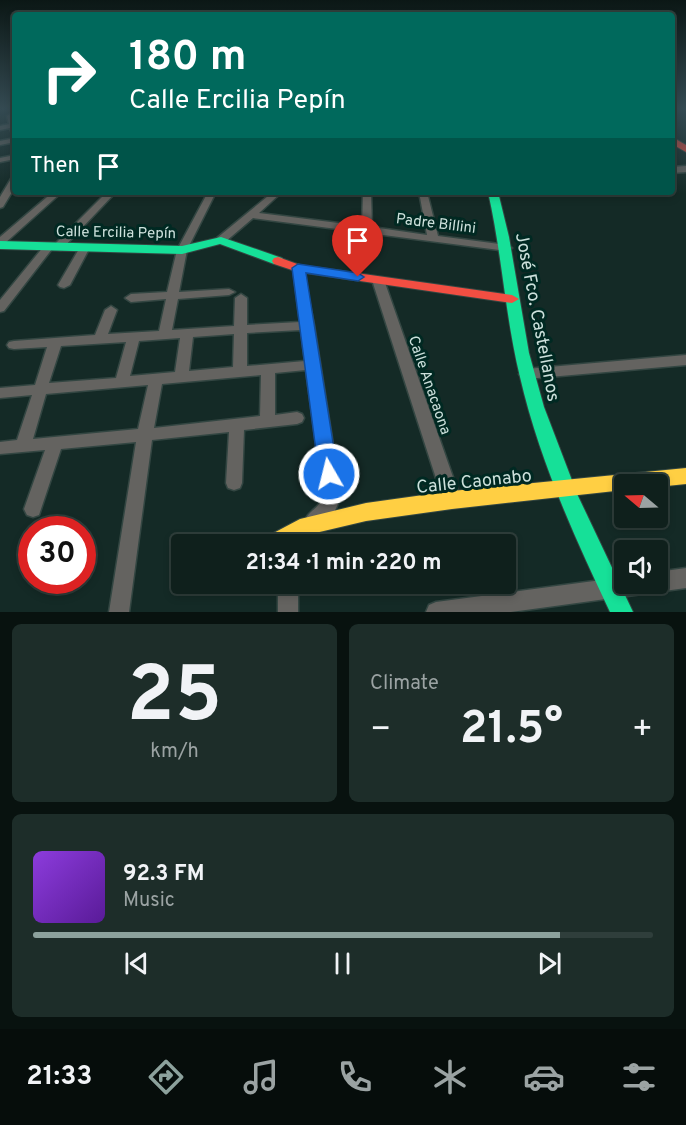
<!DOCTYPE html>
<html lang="en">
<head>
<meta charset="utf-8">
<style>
  :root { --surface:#0f201c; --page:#1d2d29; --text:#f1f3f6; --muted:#9ba3a3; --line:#2f3e3b; --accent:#8ca19c }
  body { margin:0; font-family:Overpass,sans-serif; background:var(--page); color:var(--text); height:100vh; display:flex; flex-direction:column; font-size:22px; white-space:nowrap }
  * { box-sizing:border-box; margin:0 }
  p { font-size:20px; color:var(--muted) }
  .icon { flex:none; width:33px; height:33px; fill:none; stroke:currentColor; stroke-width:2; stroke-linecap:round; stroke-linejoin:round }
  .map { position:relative; height:612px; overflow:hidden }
  .sheet { display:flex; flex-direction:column; gap:12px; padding:12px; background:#08120f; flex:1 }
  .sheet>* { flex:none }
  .top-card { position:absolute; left:12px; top:12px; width:663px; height:183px; border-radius:6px; box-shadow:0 3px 9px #0003,0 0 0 2px var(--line); background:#00695c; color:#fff; overflow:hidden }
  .needle { width:39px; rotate:289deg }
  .buttons { position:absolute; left:614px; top:474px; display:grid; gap:12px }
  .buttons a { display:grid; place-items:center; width:54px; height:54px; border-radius:6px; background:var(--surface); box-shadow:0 3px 9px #0003,0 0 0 2px var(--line); font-size:30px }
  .speed { position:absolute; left:18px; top:516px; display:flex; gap:12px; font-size:30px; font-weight:700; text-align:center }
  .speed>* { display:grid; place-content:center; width:78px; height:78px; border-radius:50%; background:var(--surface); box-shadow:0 3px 9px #0003,0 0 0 2px var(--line); line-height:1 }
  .speed .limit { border:9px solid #d22; background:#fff; color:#111 }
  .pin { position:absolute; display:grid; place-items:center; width:51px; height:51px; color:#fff; margin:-62px -26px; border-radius:50% 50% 50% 0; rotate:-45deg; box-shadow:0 0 6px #0007 }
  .pin .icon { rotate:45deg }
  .me { position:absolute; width:66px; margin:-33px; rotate:352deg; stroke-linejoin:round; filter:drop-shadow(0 0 4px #0008) }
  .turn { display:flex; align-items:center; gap:21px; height:126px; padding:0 18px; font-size:27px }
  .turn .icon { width:78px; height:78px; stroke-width:2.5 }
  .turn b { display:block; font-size:42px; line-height:51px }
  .then { display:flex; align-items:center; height:57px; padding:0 18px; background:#0003; gap:12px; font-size:22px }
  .big { font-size:45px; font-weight:700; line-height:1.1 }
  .sheet .widget { flex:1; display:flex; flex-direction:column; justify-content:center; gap:9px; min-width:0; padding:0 21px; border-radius:9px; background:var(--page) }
  .sheet .dial { align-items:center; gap:0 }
  .dial b { font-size:78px; line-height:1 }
  .song { display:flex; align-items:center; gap:18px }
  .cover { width:72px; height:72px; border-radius:9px; background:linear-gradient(135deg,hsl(270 70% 55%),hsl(270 70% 35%)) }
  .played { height:6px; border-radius:3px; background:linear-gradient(90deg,var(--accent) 85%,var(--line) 85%) }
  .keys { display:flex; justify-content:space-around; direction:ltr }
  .heat { display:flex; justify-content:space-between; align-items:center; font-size:33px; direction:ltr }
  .sheet .tiles { flex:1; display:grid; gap:12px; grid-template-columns:1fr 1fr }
  .widget:last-child { grid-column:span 2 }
  .trip { position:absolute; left:171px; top:534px; width:345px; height:60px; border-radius:6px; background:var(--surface); box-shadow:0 3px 9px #0003,0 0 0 2px var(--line); font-weight:700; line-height:60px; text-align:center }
  .tab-bar { display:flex; height:96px; justify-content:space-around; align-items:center; background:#060d0b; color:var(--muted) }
  .tab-bar .icon { width:42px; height:42px }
  .tab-bar .on { color:var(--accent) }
  .tab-bar b { font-size:27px; color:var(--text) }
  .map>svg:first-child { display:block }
</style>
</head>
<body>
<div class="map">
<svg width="686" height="612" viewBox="0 0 686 612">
  <rect width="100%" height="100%" fill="#142a26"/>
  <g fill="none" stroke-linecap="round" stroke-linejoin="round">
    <defs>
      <g id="street">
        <path d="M10,114L12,115L15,121V134H12L10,128L0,130V126L9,124L7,116Z"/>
        <path d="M15,138V142L0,145V141Z"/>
        <path d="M15,155V159L0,162V158Z"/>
        <path d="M686,166V172L672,173V167Z"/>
        <path d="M15,176V187L3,207L0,208V197L12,177Z"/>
        <path d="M53,192H62L4,244L0,245V237Z"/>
        <path d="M107,192H116L61,250L52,249L4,311L0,312V300L44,246L52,247Z"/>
        <path d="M208,192H216L187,250L179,292L229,289L235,292L229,295L178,299L172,330L234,326L235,298L241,294L247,298V325L300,322L293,268L298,265L302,266L314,325L341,495C336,511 331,522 314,528L308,526L305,520C311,508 319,510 323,495L306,370L275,373V415L297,412L302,414L304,418L302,422L297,424L244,430L242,483L240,488L234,490L228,488L226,483L229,432L152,440L129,612H109L136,442L61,449L39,515L33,517L27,515L24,509L45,450L0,454V442L17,440L32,395L0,398V388L35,385L47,347L14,349L9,348L7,345L9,342L14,341L95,335L105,310L111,306L117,310L108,334L159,331L166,299L131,302L125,298L131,294L167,292L177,250ZM301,330L305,361L247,366V333ZM234,334L233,367L189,371L193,337ZM180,338L175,372L130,376L139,341ZM126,342L116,378L49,383L61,346ZM261,375L260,416L154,428L162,384ZM148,385L138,429L33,439L46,394Z"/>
        <path d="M273,192H282L259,213L362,226L363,192H371L372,227L427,235L419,192H427L438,236L507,245L512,248L507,251L253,218L225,242H217V238Z"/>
        <path d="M84,246L89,249L70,285L64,288L60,287L58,285L79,249Z"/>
        <path d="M378,277L384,280L461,500L458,505L452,508L446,505L443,500L372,280Z"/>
        <path d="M686,355V365L526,379L521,377L519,374L521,371L526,369Z"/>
        <path d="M686,568V588L511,612H426L429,605L436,602L624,577V584H657V572Z"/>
        <rect x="278" y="584" width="20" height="28"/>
      </g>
      <g id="fast">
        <path d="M488,192H498L509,237L529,353L544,407L578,496L633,612H610C574,536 539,459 520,377C505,316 502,253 488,192Z"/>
        <path d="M221,237L282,258L284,261L282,264H274L220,244L182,254L0,249V241L182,246Z"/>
      </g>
      <path id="slow" d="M686,468V484L657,487V484H624V490L452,509L366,521L311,534L292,544H263L266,537L300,519L366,503L452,491Z"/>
      <g id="jam">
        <path d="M672,137L686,145V152L672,144Z"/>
        <path d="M278,257L300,265L512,295L519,299L512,303L298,272L274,264L272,261L274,258Z"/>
      </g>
    </defs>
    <use href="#street" stroke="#334642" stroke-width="3"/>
    <use href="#fast" stroke="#334642" stroke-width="2"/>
    <use href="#slow" stroke="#334642" stroke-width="2"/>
    <use href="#jam" stroke="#334642" stroke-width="2"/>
    <use href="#street" fill="#646360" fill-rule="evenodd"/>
    <use href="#fast" fill="#16e098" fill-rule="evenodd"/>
    <use href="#slow" fill="#ffcf43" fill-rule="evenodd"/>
    <use href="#jam" fill="#f24e42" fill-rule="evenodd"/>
  </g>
  <linearGradient id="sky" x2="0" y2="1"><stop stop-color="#0b1715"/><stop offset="0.56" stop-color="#344a52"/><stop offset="1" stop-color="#344a52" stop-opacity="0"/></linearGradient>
  <rect width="686" height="194" fill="url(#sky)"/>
  <path fill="#1a73e8" stroke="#114b97" stroke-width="1.5" d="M298,264L358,273L364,277L358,281L306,273L338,474L335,479L329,482L322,479L319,474L292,268Z"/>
  <g text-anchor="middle" stroke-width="6" stroke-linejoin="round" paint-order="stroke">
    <g font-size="15" fill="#cde1dc" stroke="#002922">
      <text transform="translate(436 223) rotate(7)" y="5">Padre Billini</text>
      <text transform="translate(116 232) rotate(1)" y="5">Calle Ercilia Pepín</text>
      <text transform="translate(430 385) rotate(71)" y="5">Calle Anacaona</text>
    </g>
    <g font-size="18" fill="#cde1dc" stroke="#002922">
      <text transform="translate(538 317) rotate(79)" y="6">José Fco. Castellanos</text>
      <text transform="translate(474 481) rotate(-6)" y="6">Calle Caonabo</text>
    </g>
  </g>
</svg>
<div class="buttons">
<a><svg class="needle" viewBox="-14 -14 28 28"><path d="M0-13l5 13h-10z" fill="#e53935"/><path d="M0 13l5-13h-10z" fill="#9ba3a3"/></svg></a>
<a><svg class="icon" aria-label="sound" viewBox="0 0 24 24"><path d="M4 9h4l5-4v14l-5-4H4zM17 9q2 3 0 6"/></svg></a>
</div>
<div class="speed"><div class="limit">30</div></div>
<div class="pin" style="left:358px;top:277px;background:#d93025"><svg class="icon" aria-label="arrive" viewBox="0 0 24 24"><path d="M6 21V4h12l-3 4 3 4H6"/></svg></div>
<svg class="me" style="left:329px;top:474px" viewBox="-20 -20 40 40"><circle r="17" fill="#1a73e8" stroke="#fff" stroke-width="3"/><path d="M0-11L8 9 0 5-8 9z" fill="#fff"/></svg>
<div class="trip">21:34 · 1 min · 220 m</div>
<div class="top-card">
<div class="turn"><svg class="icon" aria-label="right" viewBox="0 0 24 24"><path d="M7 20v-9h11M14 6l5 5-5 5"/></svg><div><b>180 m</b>Calle Ercilia Pepín</div></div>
<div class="then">Then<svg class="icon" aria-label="arrive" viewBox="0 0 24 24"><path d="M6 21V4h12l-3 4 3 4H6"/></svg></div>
</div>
</div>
<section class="sheet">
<div class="tiles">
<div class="widget dial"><b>25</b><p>km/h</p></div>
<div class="widget"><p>Climate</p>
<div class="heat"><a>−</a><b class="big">21.5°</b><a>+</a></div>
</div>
<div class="widget">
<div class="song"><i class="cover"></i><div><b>92.3 FM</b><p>Music</p></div></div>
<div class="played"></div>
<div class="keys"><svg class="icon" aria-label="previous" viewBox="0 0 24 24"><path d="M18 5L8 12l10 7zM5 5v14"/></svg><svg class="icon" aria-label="pause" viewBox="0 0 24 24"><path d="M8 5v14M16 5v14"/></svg><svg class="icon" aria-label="next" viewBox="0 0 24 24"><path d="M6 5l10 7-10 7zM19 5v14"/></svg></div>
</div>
</div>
</section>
<nav class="tab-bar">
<b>21:33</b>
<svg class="icon on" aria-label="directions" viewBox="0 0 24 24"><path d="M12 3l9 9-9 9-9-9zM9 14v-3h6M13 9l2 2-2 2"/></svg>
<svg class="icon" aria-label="music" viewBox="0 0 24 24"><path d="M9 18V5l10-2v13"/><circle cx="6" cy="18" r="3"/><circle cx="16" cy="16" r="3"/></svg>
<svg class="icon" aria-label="phone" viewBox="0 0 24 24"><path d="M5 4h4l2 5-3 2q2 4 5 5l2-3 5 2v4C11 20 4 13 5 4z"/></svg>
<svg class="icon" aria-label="climate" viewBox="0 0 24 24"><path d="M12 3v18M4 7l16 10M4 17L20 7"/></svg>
<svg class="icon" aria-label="car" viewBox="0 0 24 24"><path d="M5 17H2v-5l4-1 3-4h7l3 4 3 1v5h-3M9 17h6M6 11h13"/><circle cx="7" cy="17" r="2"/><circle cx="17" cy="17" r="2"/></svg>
<svg class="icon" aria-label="filters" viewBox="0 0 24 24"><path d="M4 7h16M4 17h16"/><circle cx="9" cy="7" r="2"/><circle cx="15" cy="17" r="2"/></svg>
</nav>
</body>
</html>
